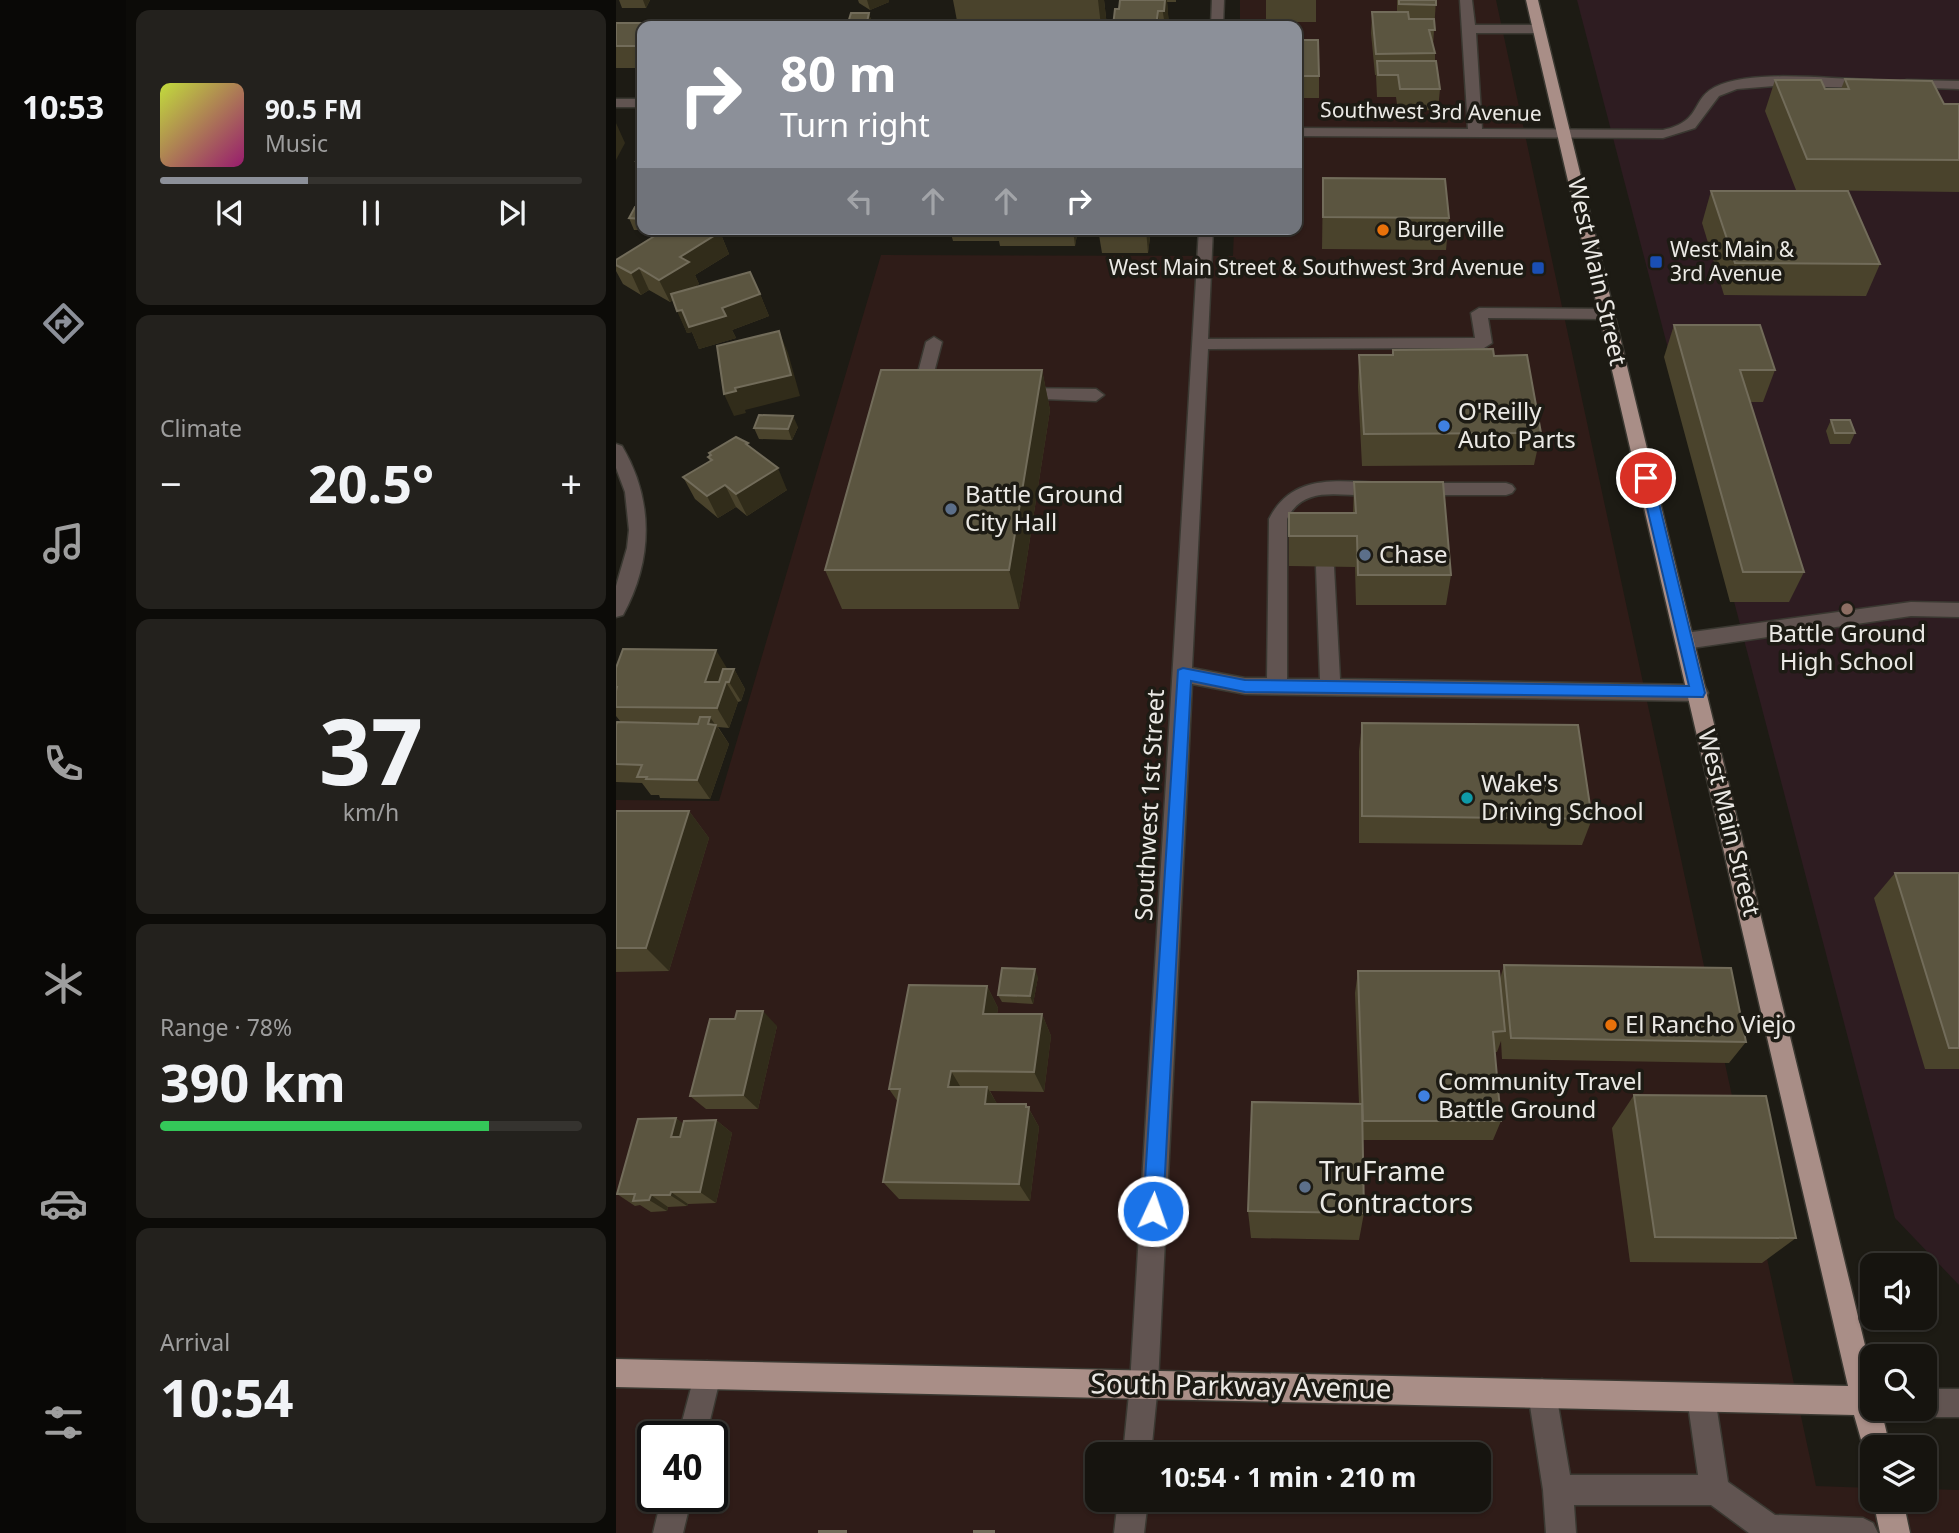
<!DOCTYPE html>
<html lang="en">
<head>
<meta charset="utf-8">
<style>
  :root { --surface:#16140f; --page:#23211d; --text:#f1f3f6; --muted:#9e9e9e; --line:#35332f; --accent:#8c9099 }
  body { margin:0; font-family:"Noto Sans",sans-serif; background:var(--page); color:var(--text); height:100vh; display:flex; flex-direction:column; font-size:26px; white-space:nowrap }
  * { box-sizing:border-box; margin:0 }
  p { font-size:23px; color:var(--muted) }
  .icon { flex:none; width:38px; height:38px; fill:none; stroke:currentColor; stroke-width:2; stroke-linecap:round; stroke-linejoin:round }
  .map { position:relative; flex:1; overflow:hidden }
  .side { display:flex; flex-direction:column; gap:10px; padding:10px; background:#0c0b08; width:490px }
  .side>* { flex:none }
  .hud { position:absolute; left:21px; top:21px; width:665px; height:214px; border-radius:14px; box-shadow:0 2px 5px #0004,0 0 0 2px var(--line); background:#8c9099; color:#fff; overflow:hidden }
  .buttons { position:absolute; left:1244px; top:1253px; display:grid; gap:14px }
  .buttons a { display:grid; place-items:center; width:77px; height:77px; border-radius:14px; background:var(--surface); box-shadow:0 2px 5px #0004,0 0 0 2px var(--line); font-size:35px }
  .speed { position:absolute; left:21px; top:1421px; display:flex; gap:14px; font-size:35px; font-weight:700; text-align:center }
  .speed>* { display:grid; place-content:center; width:91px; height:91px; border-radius:50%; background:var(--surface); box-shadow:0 2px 5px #0004,0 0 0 2px var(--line); line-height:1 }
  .speed .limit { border:4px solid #111; border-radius:10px; background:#fff; color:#111 }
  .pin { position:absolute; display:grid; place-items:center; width:60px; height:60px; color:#fff; margin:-30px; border:4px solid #fff; border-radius:50%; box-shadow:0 2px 7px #0007 }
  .me { position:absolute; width:77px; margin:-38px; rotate:3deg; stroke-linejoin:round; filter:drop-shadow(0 0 5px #0008) }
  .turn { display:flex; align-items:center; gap:24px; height:147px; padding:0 28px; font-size:32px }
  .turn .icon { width:91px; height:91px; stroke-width:2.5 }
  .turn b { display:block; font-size:49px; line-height:60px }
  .lanes { display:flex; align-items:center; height:66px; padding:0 28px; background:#0003; justify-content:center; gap:35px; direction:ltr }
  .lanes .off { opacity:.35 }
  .big { font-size:52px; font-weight:700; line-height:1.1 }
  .side .tile { flex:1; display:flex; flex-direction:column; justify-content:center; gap:10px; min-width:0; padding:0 24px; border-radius:14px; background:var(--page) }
  .side .dial { align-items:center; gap:0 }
  .dial b { font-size:91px; line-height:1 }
  .song { display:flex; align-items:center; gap:21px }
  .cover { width:84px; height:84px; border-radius:10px; background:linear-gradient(135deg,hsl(70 70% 55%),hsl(320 70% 35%)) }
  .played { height:7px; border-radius:4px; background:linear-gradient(90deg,var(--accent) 35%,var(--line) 35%) }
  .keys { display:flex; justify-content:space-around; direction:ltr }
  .heat { display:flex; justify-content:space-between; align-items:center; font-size:38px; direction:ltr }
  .charge { height:10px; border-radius:5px; background:linear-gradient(90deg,#34c759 78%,var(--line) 0) }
  .trip { position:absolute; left:469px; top:1442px; width:406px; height:70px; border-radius:14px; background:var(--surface); box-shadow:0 2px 5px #0004,0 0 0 2px var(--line); font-weight:700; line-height:70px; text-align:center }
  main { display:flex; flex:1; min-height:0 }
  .menu { display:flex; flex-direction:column; width:126px; justify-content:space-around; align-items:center; background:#090806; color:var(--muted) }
  .menu .icon { width:49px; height:49px }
  .menu .on { color:var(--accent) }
  .menu b { font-size:32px; color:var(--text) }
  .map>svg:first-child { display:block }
</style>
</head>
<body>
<main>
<nav class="menu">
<b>10:53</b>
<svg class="icon on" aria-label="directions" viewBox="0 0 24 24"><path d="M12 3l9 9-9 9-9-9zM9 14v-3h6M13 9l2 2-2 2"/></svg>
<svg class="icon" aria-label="music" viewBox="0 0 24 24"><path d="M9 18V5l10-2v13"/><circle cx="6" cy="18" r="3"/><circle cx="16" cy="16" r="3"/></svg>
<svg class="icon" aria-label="phone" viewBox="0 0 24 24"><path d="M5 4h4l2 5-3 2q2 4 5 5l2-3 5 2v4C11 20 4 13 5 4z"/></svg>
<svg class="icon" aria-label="climate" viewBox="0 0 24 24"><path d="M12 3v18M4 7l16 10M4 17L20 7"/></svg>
<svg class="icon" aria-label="car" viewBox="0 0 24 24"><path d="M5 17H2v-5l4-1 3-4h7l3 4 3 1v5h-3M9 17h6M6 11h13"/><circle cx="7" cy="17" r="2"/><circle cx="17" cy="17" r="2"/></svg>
<svg class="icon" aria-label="filters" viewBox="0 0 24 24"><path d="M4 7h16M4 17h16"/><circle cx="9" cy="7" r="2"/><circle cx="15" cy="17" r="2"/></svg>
</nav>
<section class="side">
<div class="tile">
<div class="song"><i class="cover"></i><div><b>90.5 FM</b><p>Music</p></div></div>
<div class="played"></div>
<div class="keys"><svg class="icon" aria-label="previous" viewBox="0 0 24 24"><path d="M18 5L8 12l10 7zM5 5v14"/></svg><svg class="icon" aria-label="pause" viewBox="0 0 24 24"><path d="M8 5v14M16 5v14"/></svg><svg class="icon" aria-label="next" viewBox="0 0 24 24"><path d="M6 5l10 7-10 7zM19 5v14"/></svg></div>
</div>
<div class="tile"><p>Climate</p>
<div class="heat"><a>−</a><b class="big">20.5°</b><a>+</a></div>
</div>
<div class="tile dial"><b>37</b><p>km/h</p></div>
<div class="tile"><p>Range · 78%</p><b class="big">390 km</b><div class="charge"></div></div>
<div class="tile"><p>Arrival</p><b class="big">10:54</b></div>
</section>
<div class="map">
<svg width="1343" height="1533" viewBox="0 0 1343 1533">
  <rect width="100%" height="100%" fill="#1d1b14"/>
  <path fill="#2f1c18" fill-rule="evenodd" d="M624,0H880L1200,1486L1256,1488V1500H1309V1489L1343,1490V1533H0V800L103,801L265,255L617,256L618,229H681V26H624ZM37,1437H96V1496H37ZM481,1454H863V1500H481Z"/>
  <path fill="#2e1c21" d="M961,0H1343V1285L1279,1218Z"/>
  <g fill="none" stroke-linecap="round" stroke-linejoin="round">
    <defs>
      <g id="minor">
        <path d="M596,0H608L607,26H595Z"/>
        <path d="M844,0H856L859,25H923L929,29L923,33H860L866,129L1047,130C1087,121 1074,100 1099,87C1135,69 1215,79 1256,80L1263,84L1256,88L1158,86L1121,89L1103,96L1079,128L1047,138L681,136V128L852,129Z"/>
        <path d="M1291,80L1343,81V89L1286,87V81Z"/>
        <rect x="0" y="99" width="26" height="8"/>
        <path d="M583,229H597L592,339L859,338L855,313L863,308L991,309L999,314L991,319L872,318L876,343L868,348L592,349L576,668L629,678H651L653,519C676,473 721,481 766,483L772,485L775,489L772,493C738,503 691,478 671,519V679H704L700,567L702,562H716L718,567L724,679L1082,685L1089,687L1092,693L1089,699L1082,701L629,694L576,684L542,1384L535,1454H507L514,1384Z"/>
        <path d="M318,337L326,342L315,384L323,393L315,399L303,396L299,384L310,342Z"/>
        <path d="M403,388L480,389L488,395L480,401L397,398L395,394Z"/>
        <path d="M0,444L6,446C38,500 37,560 7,615L0,617V586L11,548L13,530L9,492L0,468Z"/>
        <path d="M798,483H890L896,485L899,489L896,493L890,495H798L792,493L789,489L792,485Z"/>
        <path d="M1295,602L1343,603V617L1295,616L1069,649L1062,646L1059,641L1062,636L1069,633Z"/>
        <path d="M91,1361L101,1365L105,1375L90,1437H62L81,1365Z"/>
        <path d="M926,1379L936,1383L940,1393L954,1475H1082L1071,1397L1075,1387L1085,1383L1095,1387L1099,1397L1112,1482L1159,1515L1247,1518L1257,1523L1262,1533H1133L1095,1505H958L960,1533H930L927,1490L912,1393L916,1383Z"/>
        <path d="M1309,1389H1343V1417H1309L1299,1413L1297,1409H1309Z"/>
        <path d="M46,1496H76L67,1533H37Z"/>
        <path d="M502,1500H532L528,1533H498Z"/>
      </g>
      <g id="major">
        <path d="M910,0H922L1256,1374V1409H1265L1274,1447H1256V1460L1250,1457L1238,1415L0,1387V1359L1232,1386Z"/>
        <path d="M1257,1500H1287L1294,1533H1264Z"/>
      </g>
    </defs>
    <use href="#minor" stroke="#3a3831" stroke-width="3"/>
    <use href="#major" stroke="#3a3831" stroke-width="3"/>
    <use href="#minor" fill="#615451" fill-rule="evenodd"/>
    <use href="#major" fill="#a98e87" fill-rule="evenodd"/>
  </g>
  <g fill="#4a432c">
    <path d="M3,0H34L30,8H6Z"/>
    <path d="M242,0H273V2L254,10L243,3Z"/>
    <path d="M337,0H488L491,26H342Z"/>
    <path d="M504,0H560V2H551L553,26H497L503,9Z"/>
    <rect x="650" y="0" width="50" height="22"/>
    <path d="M781,0H820L817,46L819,53V61L824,89L822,110L782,111L780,97H761L760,75H759L755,33L756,12H781Z"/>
    <path d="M253,13L256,24L255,26H233L232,23Z"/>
    <path d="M0,23L26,26V68H0Z"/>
    <path d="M681,40L703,76V98H681Z"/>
    <path d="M1229,79L1328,104H1343V192L1180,190L1149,111L1159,80L1209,89H1225Z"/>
    <path d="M26,148V172H25L20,161Z"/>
    <path d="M707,178L833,218L830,250L706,249Z"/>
    <path d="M1095,191L1264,264L1250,296L1108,295L1086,223Z"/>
    <path d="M26,207V229L43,230H18L13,218Z"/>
    <path d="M297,229H462L459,246H384L383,241H337L335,234H298Z"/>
    <path d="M482,229H535L532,253H486Z"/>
    <path d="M104,232L113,254L79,275L83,284L75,289L144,294L153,316L116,330L120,338L83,349L76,332L71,333L57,300L54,302L33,290L25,295L7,284L0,271V260L48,233Z"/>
    <path d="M1058,325L1159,370L1147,402H1134L1188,572L1173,602H1114L1048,357Z"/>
    <path d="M777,350L878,356L925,433L918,465L746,466L742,387L743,355H776Z"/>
    <path d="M426,370L434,410L403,609H226L209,570Z"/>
    <path d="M1215,420L1239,433L1234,444H1214L1210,431Z"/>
    <path d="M182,427L176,440L143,439L138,428Z"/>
    <path d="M135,448L171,490L131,516L120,507L102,518L79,499L67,477L94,461L92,457L94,455L93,453Z"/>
    <path d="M738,482L835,575L830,605H740L739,567L673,566V513H737Z"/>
    <path d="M0,668L118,669L129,689L125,701L122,702L113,728L102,727L113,744L94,799L44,798L43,795H35L26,783L0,782V725L5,722L0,716Z"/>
    <path d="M746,723L976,819L966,845L743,843V751Z"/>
    <path d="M0,811H73L93,838L53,971L0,972Z"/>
    <path d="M1279,873H1343V1069H1309L1258,898Z"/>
    <path d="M888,965L1130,1042L1113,1063L886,1059L885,1041L881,1052H879L885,1121L877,1140H747L748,1213L743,1240L635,1238L632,1211L743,1104L739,993L742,971L884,979Z"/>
    <path d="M422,977L417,1004L386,1002L382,995Z"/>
    <path d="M371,986L382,1008L381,1014H426L435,1036L428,1092L374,1091L381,1104L412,1107L423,1127L414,1201L283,1199L267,1182L282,1102L273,1089Z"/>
    <path d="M161,1026L142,1109H90L74,1096Z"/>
    <path d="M1018,1095L1180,1238L1146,1263L1014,1262L996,1128Z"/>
    <path d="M60,1118L67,1124L100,1120L116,1133L100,1203L72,1204L71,1206L52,1207L51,1211L35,1212L24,1205L19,1206L1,1194Z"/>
  </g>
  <g fill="#312c1a">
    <path d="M27,0H34L30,8Z"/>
    <path d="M251,0H273V2L254,10Z"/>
    <path d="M482,0H488L491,26H485Z"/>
    <path d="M545,0H551L553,26H549Z"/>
    <path d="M542,11L543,26H540Z"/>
    <path d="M253,13L256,24L255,26H252L251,22Z"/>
    <path d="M0,123L9,143L0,160Z"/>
    <path d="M457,229H462L459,246Z"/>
    <path d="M530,229H535L532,253Z"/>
    <path d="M104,232L113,254L79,275L83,284L54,302L43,280L64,257Z"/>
    <path d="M23,268L33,290L25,295L15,273Z"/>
    <path d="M144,294L153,316L116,330L120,338L83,349L76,332L71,333L61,311L66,310L106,308Z"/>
    <path d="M163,331L172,353L184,396L129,410L130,413L118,416L108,394L119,388Z"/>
    <path d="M426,370L434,410L403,609L393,570Z"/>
    <path d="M177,416L182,427L176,440L172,429Z"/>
    <path d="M162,468L171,490L131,516L120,494Z"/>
    <path d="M109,485L120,507L102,518L91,496Z"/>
    <path d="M100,650L112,670L101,702L89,682Z"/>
    <path d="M118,669L129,689L125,701L113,682Z"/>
    <path d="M110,682L122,702L113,728L101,708Z"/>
    <path d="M94,717L100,726V725L113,744L94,799L81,780L92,724Z"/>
    <path d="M73,811L93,838L53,971L30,948Z"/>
    <path d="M419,969L422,977L417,1004L414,996Z"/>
    <path d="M371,986L382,1008L378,1035L367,1014Z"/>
    <path d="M147,1011L161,1026L142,1109L127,1095Z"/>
    <path d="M426,1014L435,1036L428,1092L418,1072Z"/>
    <path d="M335,1071L347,1091L332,1087Z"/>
    <path d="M371,1087L383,1107L369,1104Z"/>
    <path d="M410,1104L423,1127L414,1201L403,1184Z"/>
    <path d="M60,1118L76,1131L71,1150L55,1137Z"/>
    <path d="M100,1120L116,1133L100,1203L84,1192Z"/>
    <path d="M55,1192L72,1204L71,1206L54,1195Z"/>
    <path d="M35,1195L52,1207L51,1211L33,1200Z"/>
  </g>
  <g fill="#5b5540" stroke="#726c5a" stroke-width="2">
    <path d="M504,0H549L548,11H542L540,26H497L499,9H503Z"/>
    <path d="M783,0H820V5L783,4Z"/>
    <path d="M756,12H792L793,19H818L819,30H813L819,53L760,54Z"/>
    <path d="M235,13H253L251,22L232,23Z"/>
    <path d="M134,20H167L164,26H131Z"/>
    <path d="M0,23H80L78,26H26V46H0Z"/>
    <path d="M681,40H702L703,76H681Z"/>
    <path d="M761,61H820L824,89H784L782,75H762Z"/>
    <path d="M1229,79L1316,81L1328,104H1343V160L1191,159L1159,80H1205L1209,89H1233Z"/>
    <path d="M26,148V161H20Z"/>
    <path d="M707,178L829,179L833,218L707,217Z"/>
    <path d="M1095,191H1232L1264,264L1119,263Z"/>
    <path d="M19,207H26V219L13,218Z"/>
    <path d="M55,229H98L104,232L64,257L73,262L43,280L23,268L15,273L0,265V260L45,232L48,233Z"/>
    <path d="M134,272L144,294L106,308L110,316L73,327L66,310L61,311L55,294Z"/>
    <path d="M1058,325H1144L1159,370H1124L1188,572H1127Z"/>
    <path d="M163,331L175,375L119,388L120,391L108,394L101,346Z"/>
    <path d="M877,349L878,356L911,355L925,433L748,434L743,355H777V350Z"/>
    <path d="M265,370H426L393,570H209Z"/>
    <path d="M143,415L177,416L172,429L138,428Z"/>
    <path d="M1215,420H1234L1239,433H1219Z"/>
    <path d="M120,437L132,443L130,444L162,468L120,494L109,485L91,496L67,477L96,460L92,457L95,455L93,453Z"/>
    <path d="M738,482H827L835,575H742L741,536H673V513H740Z"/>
    <path d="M7,649L100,650L89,682H103L107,669H118L113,682H110L101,708L0,707V691L1,687H0V668Z"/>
    <path d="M84,717H94L92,724L100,725L81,780L30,779L31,777H21L26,765L0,764V725L1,722L82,724Z"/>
    <path d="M746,723L962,725L976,819L746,816Z"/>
    <path d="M0,811H73L30,948H0Z"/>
    <path d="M1279,873H1343V1048H1333Z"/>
    <path d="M888,965L1115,968L1130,1042L895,1038Z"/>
    <path d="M386,968L419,969L414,996L382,995Z"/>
    <path d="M742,971H883L889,1031L877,1032L885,1121H747Z"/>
    <path d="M293,985L371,986L367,1014H426L418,1072L335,1071L332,1087H371L369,1104H410V1107H413L403,1184L267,1182L284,1089H273Z"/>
    <path d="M121,1011H147L127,1095L74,1096L94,1019H119Z"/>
    <path d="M1018,1095L1150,1096L1180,1238L1039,1237Z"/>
    <path d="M636,1102L746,1104L748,1213L632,1211Z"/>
    <path d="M60,1118L55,1137H64L68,1121L100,1120L84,1192H55L54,1195H35L33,1200L17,1201L19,1194H1L22,1119Z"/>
    <rect x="203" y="1531" width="27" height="2"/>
    <rect x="358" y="1531" width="20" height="2"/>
  </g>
  <path fill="#1a73e8" stroke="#114b97" stroke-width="2" d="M1030,473L1037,478L1089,693L1087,697L629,692L575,681L547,1211L544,1218L537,1221L530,1218L527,1211L562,670L567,668L629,680L1073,686L1024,478Z"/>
  <g fill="#e8710a" stroke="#1d1b14" stroke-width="2.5">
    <circle cx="767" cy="230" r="7"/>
    <circle cx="995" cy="1025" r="7"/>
  </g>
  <g fill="#1a4fb4" stroke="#1d1b14" stroke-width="2.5">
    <rect x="1033" y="255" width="14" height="14" rx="3.5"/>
    <rect x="915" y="261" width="14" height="14" rx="3.5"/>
  </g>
  <g fill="#3f7fe0" stroke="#1d1b14" stroke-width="2.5">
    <circle cx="828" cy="426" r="7"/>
    <circle cx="808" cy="1096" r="7"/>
  </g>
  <g fill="#5c6f8a" stroke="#1d1b14" stroke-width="2.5">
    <circle cx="335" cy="509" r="7"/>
    <circle cx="749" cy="555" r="7"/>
    <circle cx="689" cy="1187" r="7"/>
  </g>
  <circle fill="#8d6e63" stroke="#1d1b14" stroke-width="2.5" cx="1231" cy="609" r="7"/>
  <circle fill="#0f9aa8" stroke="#1d1b14" stroke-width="2.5" cx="851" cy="798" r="7"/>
  <g text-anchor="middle" stroke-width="7" stroke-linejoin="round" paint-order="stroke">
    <g font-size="21" fill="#ebe9e5" stroke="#1d1b14">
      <text transform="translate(815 112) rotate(1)" y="7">Southwest 3rd Avenue</text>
    </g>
    <g font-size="21" fill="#ebe9e5" stroke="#1d1b14" text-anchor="start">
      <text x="781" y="237">Burgerville</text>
      <text x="1054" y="257">West Main &amp;<tspan x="1054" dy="24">3rd Avenue</tspan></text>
      <text x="908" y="275" text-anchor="end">West Main Street &amp; Southwest 3rd Avenue</text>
    </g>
    <g font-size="24" fill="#ebe9e5" stroke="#1d1b14">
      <text transform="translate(981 272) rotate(77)" y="8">West Main Street</text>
      <text transform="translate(534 805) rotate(-87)" y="8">Southwest 1st Street</text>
      <text transform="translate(1113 823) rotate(76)" y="8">West Main Street</text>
    </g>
    <g font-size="24" fill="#ebe9e5" stroke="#1d1b14" text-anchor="start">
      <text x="842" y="420">O'Reilly<tspan x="842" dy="28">Auto Parts</tspan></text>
      <text x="349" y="503">Battle Ground<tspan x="349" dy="28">City Hall</tspan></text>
      <text x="763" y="563">Chase</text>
      <text x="1231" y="642" text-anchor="middle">Battle Ground<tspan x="1231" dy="28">High School</tspan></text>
      <text x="865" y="792">Wake's<tspan x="865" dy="28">Driving School</tspan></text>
      <text x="1009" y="1033">El Rancho Viejo</text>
      <text x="822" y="1090">Community Travel<tspan x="822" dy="28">Battle Ground</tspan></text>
    </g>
    <g font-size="28" fill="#ebe9e5" stroke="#1d1b14" text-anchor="start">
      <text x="703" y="1181">TruFrame<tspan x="703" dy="32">Contractors</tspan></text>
    </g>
    <g font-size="28" fill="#ebe9e5" stroke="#1d1b14">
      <text transform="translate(625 1386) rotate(1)" y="10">South Parkway Avenue</text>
    </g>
  </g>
</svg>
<div class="buttons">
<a><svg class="icon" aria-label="sound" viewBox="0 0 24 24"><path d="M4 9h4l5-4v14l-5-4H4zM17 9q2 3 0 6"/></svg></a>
<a><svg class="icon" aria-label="search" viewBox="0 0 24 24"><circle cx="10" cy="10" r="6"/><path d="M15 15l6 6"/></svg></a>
<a><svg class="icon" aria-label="layers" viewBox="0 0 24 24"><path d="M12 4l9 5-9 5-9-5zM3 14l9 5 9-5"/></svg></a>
</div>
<div class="speed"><div class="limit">40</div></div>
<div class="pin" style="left:1030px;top:478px;background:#d93025"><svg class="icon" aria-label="arrive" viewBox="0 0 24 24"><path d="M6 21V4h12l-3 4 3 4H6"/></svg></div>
<svg class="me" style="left:537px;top:1211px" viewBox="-20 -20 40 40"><circle r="17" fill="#1a73e8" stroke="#fff" stroke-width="3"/><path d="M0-11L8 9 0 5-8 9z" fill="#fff"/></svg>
<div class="trip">10:54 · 1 min · 210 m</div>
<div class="hud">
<div class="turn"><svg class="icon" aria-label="right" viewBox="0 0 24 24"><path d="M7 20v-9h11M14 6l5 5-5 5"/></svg><div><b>80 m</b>Turn right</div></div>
<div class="lanes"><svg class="icon off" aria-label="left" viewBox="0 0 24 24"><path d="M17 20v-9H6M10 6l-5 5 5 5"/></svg><svg class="icon off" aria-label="ahead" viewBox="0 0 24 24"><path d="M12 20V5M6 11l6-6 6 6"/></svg><svg class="icon off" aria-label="ahead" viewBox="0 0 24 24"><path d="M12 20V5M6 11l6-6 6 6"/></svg><svg class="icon" aria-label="right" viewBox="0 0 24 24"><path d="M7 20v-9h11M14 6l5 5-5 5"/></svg></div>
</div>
</div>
</main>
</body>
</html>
